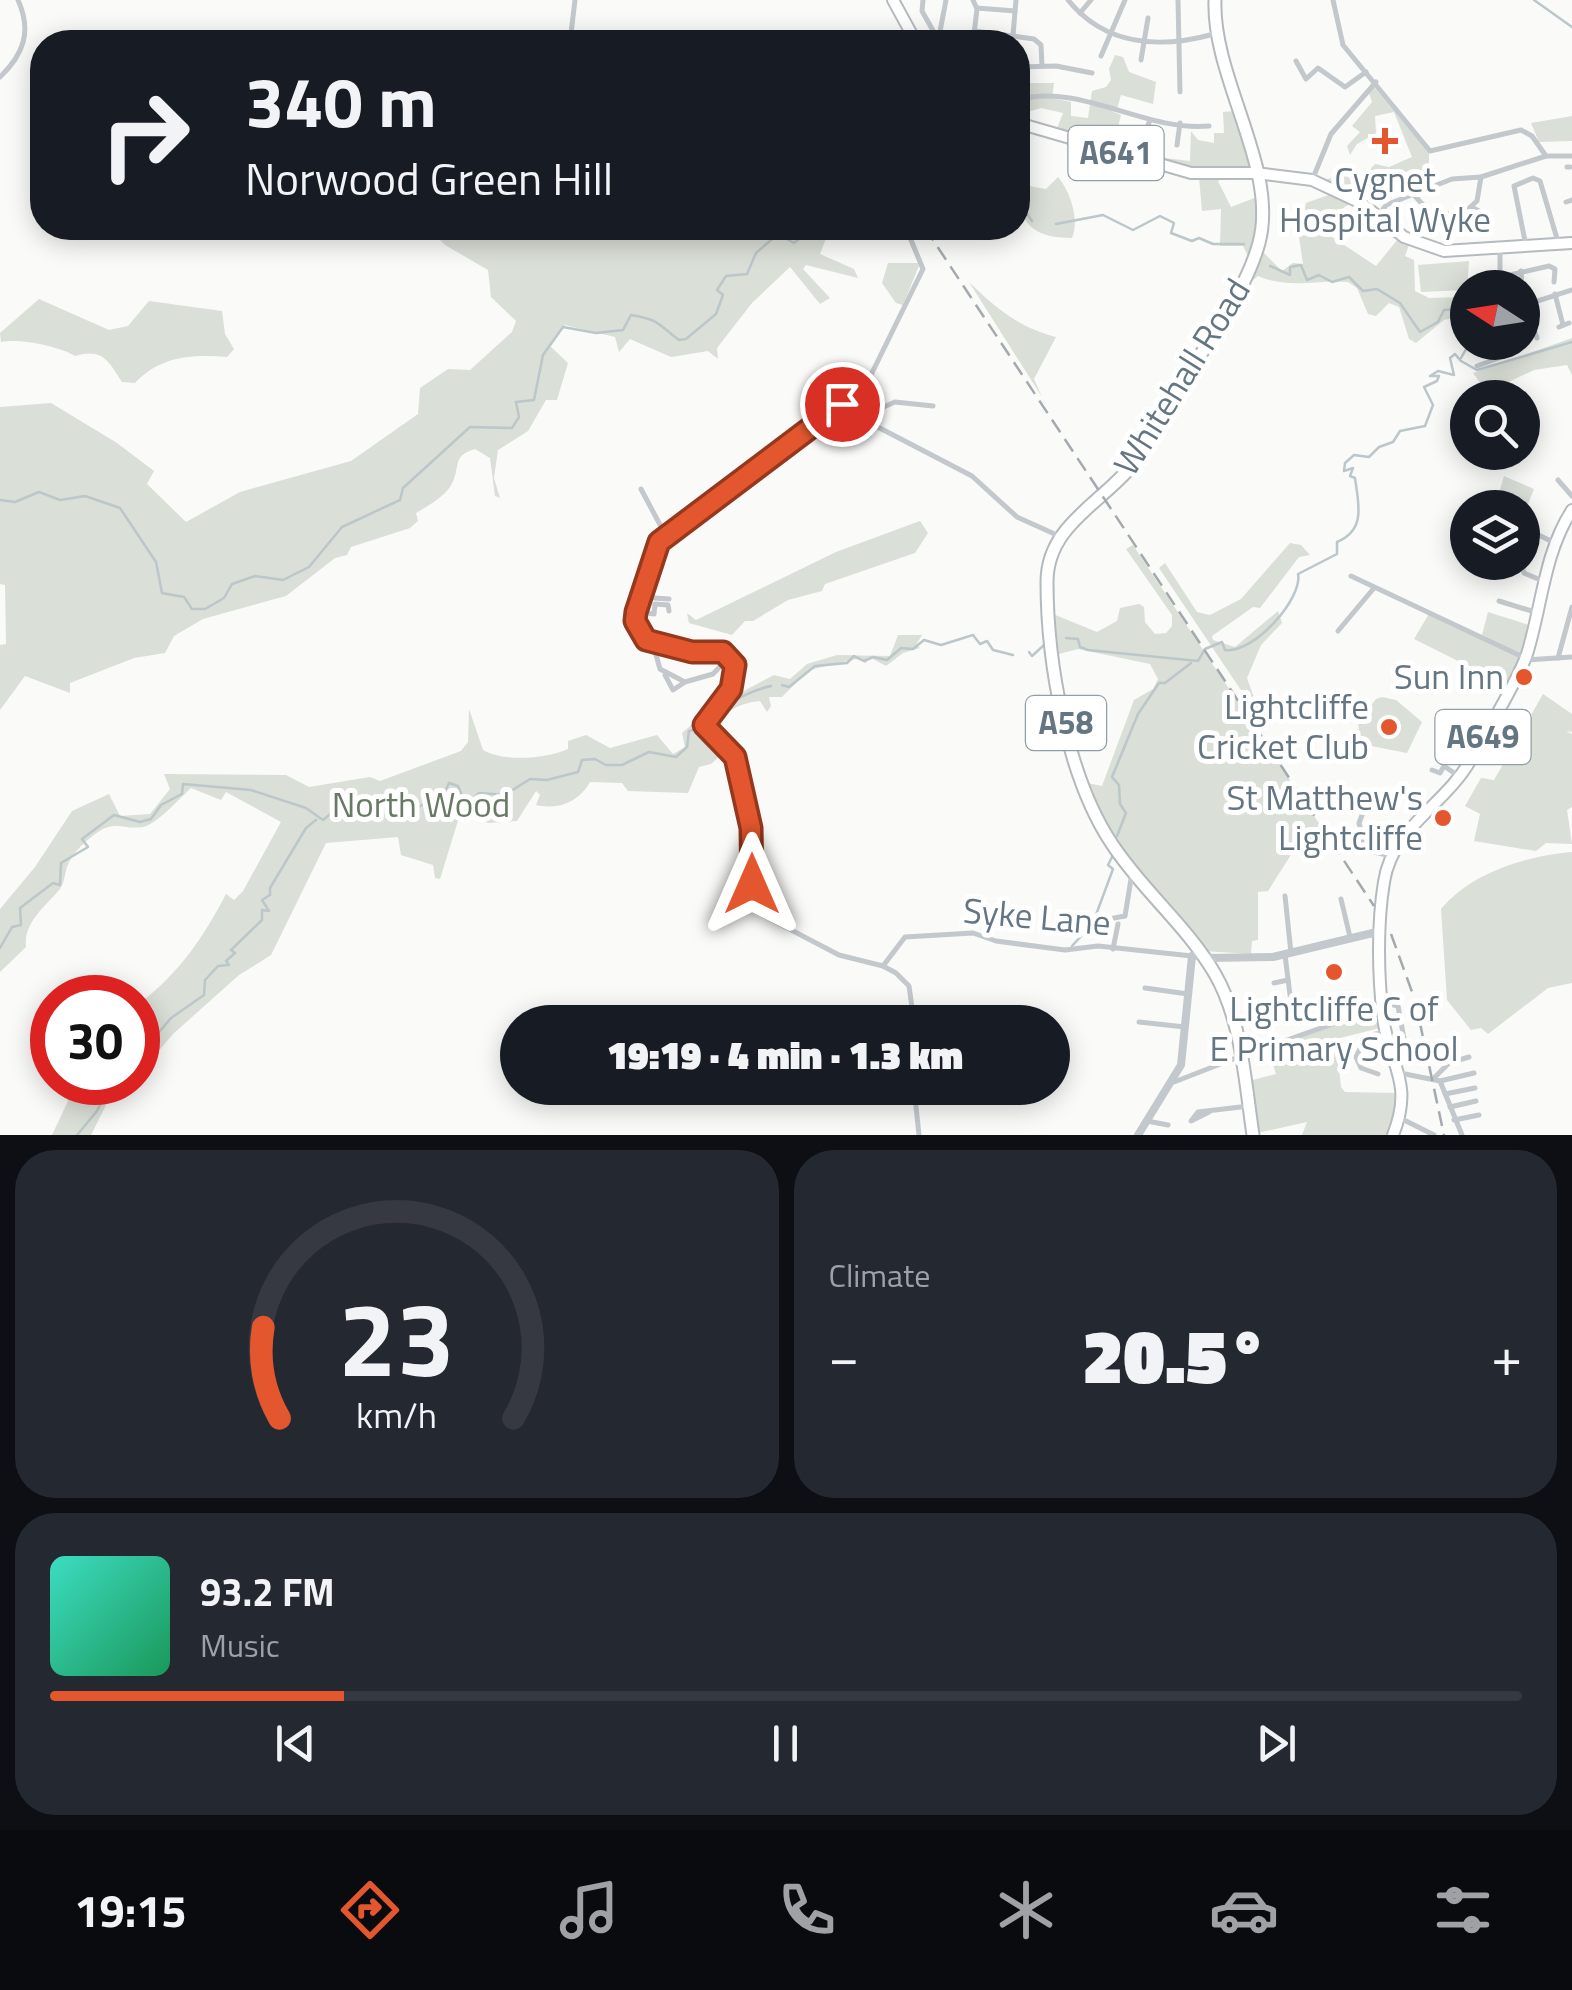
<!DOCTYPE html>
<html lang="en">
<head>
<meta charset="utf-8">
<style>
  :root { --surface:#171b24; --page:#242831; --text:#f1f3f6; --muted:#9ea1a6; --line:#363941; --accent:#e4572e }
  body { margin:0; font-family:"Titillium Web",sans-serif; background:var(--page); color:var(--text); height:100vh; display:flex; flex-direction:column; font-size:38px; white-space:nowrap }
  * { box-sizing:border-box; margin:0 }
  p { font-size:32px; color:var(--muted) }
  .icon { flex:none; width:55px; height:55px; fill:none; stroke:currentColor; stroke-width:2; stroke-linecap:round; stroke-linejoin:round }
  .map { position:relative; height:1135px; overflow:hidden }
  .side { display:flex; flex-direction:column; gap:15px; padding:15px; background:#0d0f14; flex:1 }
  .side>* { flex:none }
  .hud { position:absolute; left:30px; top:30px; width:1000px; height:210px; border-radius:40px; box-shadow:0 5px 25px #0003; background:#171b24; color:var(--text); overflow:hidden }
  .needle { width:65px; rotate:282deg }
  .tools { position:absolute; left:1450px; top:270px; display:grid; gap:20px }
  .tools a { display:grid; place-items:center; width:90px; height:90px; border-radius:50%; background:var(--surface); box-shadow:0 5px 25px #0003; font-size:50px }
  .speed { position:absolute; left:30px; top:975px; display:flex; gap:20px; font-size:50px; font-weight:700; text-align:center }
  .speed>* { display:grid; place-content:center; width:130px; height:130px; border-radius:50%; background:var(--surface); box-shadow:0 5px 25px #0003; line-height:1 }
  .speed .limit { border:15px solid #d22; background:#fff; color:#111 }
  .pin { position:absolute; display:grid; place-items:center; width:85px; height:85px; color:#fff; margin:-42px; border:5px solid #fff; border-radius:50%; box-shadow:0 2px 10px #0007 }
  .me { position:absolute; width:110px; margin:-55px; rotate:0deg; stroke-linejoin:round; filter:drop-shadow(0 0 8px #0008) }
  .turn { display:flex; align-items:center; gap:35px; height:210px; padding:0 50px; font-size:45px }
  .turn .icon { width:130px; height:130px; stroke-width:2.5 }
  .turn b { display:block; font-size:70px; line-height:85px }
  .big { font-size:75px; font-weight:800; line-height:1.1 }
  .side .tile { flex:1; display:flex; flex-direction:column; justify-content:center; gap:15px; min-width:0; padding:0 35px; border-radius:40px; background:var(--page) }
  .side .dial { align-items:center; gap:0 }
  .dial svg { height:260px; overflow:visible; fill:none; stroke:var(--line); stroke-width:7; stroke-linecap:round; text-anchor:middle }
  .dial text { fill:var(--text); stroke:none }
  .song { display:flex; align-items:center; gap:30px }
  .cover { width:120px; height:120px; border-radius:15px; background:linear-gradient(135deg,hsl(170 70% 55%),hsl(150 70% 35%)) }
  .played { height:10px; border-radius:5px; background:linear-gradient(90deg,var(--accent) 20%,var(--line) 20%) }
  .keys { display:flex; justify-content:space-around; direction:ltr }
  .heat { display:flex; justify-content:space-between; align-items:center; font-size:55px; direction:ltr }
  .side .tiles { flex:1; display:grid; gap:15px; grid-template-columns:1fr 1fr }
  .tile:last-child { grid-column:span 2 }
  .trip { position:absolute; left:500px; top:1005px; width:570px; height:100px; border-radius:50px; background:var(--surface); box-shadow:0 5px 25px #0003; font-weight:800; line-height:100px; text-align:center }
  .tabs { display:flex; height:160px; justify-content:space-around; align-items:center; background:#090b0e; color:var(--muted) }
  .tabs .icon { width:70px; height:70px }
  .tabs .active { color:var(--accent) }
  .tabs b { font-size:45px; color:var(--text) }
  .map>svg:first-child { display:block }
</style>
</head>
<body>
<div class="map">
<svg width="1572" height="1135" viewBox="0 0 1572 1135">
  <rect width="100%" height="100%" fill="#fafaf8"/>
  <g fill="#dadfd7">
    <path d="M1115,55L1123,57L1129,72L1156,82L1153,104L1121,95L1117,109H1107L1121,115L1118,127L1132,133H1104L1096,140L1056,131L1063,113L1041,108L1018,115V106L1027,98L1018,83H1054L1052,98L1071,102V116L1088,118L1092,91L1106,87L1111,80L1109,69Z"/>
    <path d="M1374,87L1429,153V171L1356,198L1323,181L1339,175L1360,180L1375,164L1389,167L1412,157L1394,112L1375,116L1376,133L1357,144L1350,155L1347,146L1360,132L1352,126L1372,102L1369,93Z"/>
    <path d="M1234,111L1249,165L1246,169L1197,170L1105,146V140L1141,138L1164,158L1190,161L1191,131L1198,140L1214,143V133H1224L1223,112Z"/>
    <path d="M1572,116V141L1539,142L1531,123Z"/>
    <path d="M1058,177C1070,191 1080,220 1072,238C1034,238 1017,224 1018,184L1046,189Z"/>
    <path d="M1199,177H1225L1218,181L1231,207L1257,197L1260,215L1250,260L1243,246H1220L1221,209L1202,211Z"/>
    <path d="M1334,193L1353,202L1330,216L1326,233L1376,266L1398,239L1409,245L1405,256L1414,260L1415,291L1429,298L1467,297V315L1444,320L1416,343L1409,339L1399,307L1389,303L1376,316L1368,314L1357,288L1348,282C1318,279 1291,290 1258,276L1246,286L1261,250L1282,271L1293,263L1303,264L1299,237L1306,203Z"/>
    <path d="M428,228H567C590,245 602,243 626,228H830L820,254L854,269L858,278L806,265L803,269L830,298L820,304L790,267L752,303L717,348L718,359L708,351L671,357L630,339L619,352L615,337L565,325L550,346L568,363L557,400H546L528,431L498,450L494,478L500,498L495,496L490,458L475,449C450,456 462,469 450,487C442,498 428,506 416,513L418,521L410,528L351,547L347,555L335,558L286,596L203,619L174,636L165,653L134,658L70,683V693L25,676L0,710V645L6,644L5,585L0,584V407L51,403L117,443L154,471L147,484L186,522L240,492L351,461L418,414L420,388L448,369L470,370L512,332L516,321L491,297L488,270L445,245Z"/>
    <path d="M1469,261L1467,290L1421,292L1418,265Z"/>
    <path d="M888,263H920L903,305L896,303L882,283Z"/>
    <path d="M969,282C997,309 1018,327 1056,337L1034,379L1042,397Z"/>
    <path d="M39,299L109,330L128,326L149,301L222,311L225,334L234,349L227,357C192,354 160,356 135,383L122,382C108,360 102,348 75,356C59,346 19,338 1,342L0,333Z"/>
    <path d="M1572,338V375L1567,365L1534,370L1487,392L1473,373Z"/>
    <path d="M1504,476L1534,489L1523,516L1522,508L1495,507Z"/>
    <path d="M920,521L928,533L915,553L825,584L822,591L788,600L753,621H745L732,635L689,623L687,613L696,620L836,552Z"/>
    <path d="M1290,543L1301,545L1310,555L1299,557L1260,608L1253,607L1212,636L1213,640L1235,647L1278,611L1282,623L1261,645L1247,678L1263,723L1159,568L1165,563L1197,612L1210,615L1241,599Z"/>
    <path d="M1133,545L1334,846L1328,853L1294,850L1268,891L1258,892V940L1252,941L1251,954L1204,951L1112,838L1087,783L1102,786L1134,700L1153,689L1158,679L1150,664L1078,649L1059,654L1053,614L1097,632L1117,621L1120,608L1139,604L1144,607L1145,622L1155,634L1166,633L1172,626V615L1126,549Z"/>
    <path d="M1488,612L1532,626L1524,656L1482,635Z"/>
    <path d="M1429,614L1522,658L1506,685L1414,639Z"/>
    <path d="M898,635H922L916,645L920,648L903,653L886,666L869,657L866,663L856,659L809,670L782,697H769L771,706L767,712L760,701C739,703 725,711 714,728L705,723L723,702L774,675L790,679L807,664L837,655L890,656Z"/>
    <path d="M1543,694L1572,714V732L1566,731L1572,734V807L1567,810L1572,844L1546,843L1536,851L1474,841L1480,814L1465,806L1481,778L1494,780Z"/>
    <path d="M1382,697L1396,700L1422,722L1407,753L1371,746L1360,738L1358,723L1376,699Z"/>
    <path d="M469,709L483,750C504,762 545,759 568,749V741L586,735L610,748L657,735L673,754L685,747L682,733L695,722L721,755L711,764L699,767L688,793L628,791L622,783L590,782C579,802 559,810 536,805L540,795L536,791L517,821L488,823L461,811L440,879L435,878L433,865L401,855L398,837L326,843L271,955L239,975L173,1034L138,1075L140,1003C180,972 203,938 226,894L234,900L243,891L281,822L226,792L221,800L191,788C179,799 157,824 143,827C125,830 115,820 98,832C86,840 72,853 67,867C65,873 64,884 60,889C47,905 23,922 26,947L0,972V909L35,867L72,811L109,794L120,816L150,814L170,789L164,774L286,775L309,787L370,777L380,781L461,751L468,742Z"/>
    <path d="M1572,852V983L1548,988L1488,1034L1481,1028L1471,1030L1447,1000L1441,909C1472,872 1526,856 1572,852Z"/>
    <path d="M1371,1010L1376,1011L1380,1028L1336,1039L1341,1087L1345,1092L1396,1093L1401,1089L1389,1135H1302L1307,1122L1257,1133L1249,1081L1276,1074L1272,1061L1300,1050L1297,1037Z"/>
    <path d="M61,1083L64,1082L129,1083L110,1097L91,1135H52L68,1101Z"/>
  </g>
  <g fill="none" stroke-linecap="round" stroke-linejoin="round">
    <g stroke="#bbc7cb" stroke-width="2.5">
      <path d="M1534,0L1572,27"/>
      <path d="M1018,200L1032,221"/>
      <path d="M1056,224L1103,215L1133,230L1160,216L1174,223L1171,233L1192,241L1199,238L1213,244H1244"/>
      <path d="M1270,266L1290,275V267L1301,265L1307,280L1319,275L1332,282L1349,277L1363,291L1377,289L1400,303L1420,332L1438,322L1444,310L1459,309L1467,315L1462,333L1468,339"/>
      <path d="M1461,358L1470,342"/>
      <path d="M1461,361L1477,370L1572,342"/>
      <path d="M0,500L15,502L39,492L60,500L85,496L120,508L156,562L162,593L184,597L192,609H205L224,598L232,584L255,576L283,580L309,567L342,527L400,500L403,488L470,427L512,428L519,417L516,402L534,400L543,355L563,327L596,333L623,330L631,315C661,320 657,324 679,340L686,339L716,314L723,295L717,290L726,276L747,274L756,253L778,234L794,243L812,228"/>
      <path d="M1066,638L1078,639L1080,647L1088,650L1198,661L1205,649L1222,642L1225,650C1254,654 1303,598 1298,574L1337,554V542C1367,530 1358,502 1355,478L1350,476L1353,468L1344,471L1345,463L1354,455L1369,457L1379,447L1393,442L1400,431L1425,426L1433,405L1424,387L1437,381L1439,376H1430L1438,371L1454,375L1450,358L1455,354L1460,360"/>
      <path d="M1029,652L1032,656L1044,645"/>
      <path d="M782,685L789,687L815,666L847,663L854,656L864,661L873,657L887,660L901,648L913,649L924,640L941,645L973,635L980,644L987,641L993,650L1013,655"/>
      <path d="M1117,836L1126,813L1120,804L1119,785L1112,777L1138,714L1159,683H1165L1191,663"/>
      <path d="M1072,946L1093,923L1113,869L1108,865L1112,857"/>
      <path d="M0,948L12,927L21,925L20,908L53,883L60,885L61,863L88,847L82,839L114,815L140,822L151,819L161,805L182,794L183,784L251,790L306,808L323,820L338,808L352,816V809L362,818L380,812L386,815L385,807L398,806L408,813L445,792L449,783L458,786L466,805L479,793L505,795L530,779L547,780L578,772L582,760L595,759L606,765H622L649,752L676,757L687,747L689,731L707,727C716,706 750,691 771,686"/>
      <path d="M138,1057L171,1018L204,995L205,980L218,966L229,965L226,961L235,953L231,950L262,920V910L269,911L262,900L270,895V888L306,828L316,820"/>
      <path d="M77,1135L97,1111L111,1082"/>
    </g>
    <defs>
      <g id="primary">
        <path d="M893,0L916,42"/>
        <path d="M1018,123L1191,173H1256L1312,180L1361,203L1404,237L1444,251L1572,243"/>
        <path d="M1393,1135C1414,1082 1390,1067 1383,1018C1378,976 1377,924 1384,882C1392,828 1444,806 1470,761C1485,734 1518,681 1527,654C1542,606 1544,553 1572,510"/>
      </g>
      <path id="trunk" d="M1215,0C1212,79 1279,168 1259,243C1246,290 1213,333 1188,375C1171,403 1156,433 1137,459C1106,502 1047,523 1047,582C1047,662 1067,777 1112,844C1142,890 1187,926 1215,974C1242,1021 1245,1082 1253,1135"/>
    </defs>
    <use href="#primary" stroke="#b5babe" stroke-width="14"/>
    <use href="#trunk" stroke="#b4b9bd" stroke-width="15"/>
    <g stroke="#c3c8cc" stroke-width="5">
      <path d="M923,0L922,11L936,36"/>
      <path d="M973,0L977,9L973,42"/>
      <path d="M1068,0C1105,46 1160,49 1214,34"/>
      <path d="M1178,0L1180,92"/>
      <path d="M1333,0L1343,45L1430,151L1521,130L1532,136L1546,156"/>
      <path d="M977,8L1015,11"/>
      <path d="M1080,13L1091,0"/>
      <path d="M975,31L1034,39L1041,45L1042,66"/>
      <path d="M1013,35L1016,0"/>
      <path d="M570,42L575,0"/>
      <path d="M938,42L946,0"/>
      <path d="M1101,56L1125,0"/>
      <path d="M1141,60L1148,18"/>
      <path d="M1296,61L1306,79L1318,68L1345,87L1366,72"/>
      <path d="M1018,67L1056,66L1092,73"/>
      <path d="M0,77C24,54 32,31 18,0"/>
      <path d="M1018,100C1081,82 1144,132 1209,126"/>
      <path d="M1100,145L1107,138L1144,136L1150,120"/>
      <path d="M1177,145L1180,123"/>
      <path d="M1567,167H1570"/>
      <path d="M1313,178L1331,134L1376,82"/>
      <path d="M1413,194L1426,208L1459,217L1477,201L1481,177"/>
      <path d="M1566,202L1572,200"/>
      <path d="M1473,208L1491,217"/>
      <path d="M1380,214L1386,205L1452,179L1481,177L1546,156H1572"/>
      <path d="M906,228L923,269L867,383L655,546L635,621C648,657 693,649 723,652L735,665L731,689L704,723L712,737L735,757L751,828L754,869L751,909L839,955L883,966L896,973L909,986L914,1022"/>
      <path d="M1526,246L1514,186L1533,178L1540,181L1558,242"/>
      <path d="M1521,271L1522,288"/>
      <path d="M1500,275V251"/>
      <path d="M1490,288L1492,279L1549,266L1555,269L1554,282"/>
      <path d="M1522,293L1523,294"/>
      <path d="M1555,294L1563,325"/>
      <path d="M1522,306L1572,290"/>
      <path d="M1532,325L1537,338"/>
      <path d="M1559,327L1569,323"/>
      <path d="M1476,347L1477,342"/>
      <path d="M1477,366L1499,358V342"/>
      <path d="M823,388L843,385L857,393"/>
      <path d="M845,402L872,424L972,476L1017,517L1059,536"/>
      <path d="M863,416L895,402L933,406"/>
      <path d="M809,428L821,439L868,421"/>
      <path d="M1558,480L1572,496"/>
      <path d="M641,489L666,536"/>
      <path d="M1522,527L1555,543"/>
      <path d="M1522,554L1523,550"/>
      <path d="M1521,562L1524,573L1543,581"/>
      <path d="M649,571L656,574L661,568L651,557"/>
      <path d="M1351,576L1523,657"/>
      <path d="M640,597L669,599"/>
      <path d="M1499,601L1538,613"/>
      <path d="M637,612L654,614L655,604L668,605L669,611"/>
      <path d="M1338,631L1374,588"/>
      <path d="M653,644L660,669L685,682L713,674L729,657"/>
      <path d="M1558,658L1572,607"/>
      <path d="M1526,660L1572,657"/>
      <path d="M665,675L673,690L685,682"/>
      <path d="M1432,770L1440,773L1444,766L1457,775"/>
      <path d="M1391,856L1366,850L1359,823L1369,797L1394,803"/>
      <path d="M1285,896L1291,953"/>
      <path d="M1341,899L1350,937"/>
      <path d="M1114,918L1125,916L1132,873"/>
      <path d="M1113,949L1118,924"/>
      <path d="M1285,955L1290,995"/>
      <path d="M883,966L905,937L973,933L996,941L1065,950L1098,946L1192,956"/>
      <path d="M1274,983L1288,980"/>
      <path d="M1145,988L1188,994"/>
      <path d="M1382,1002L1398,1006L1407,1055"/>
      <path d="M1139,1022L1185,1027"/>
      <path d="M1245,1055L1383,1006"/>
      <path d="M1400,1073L1440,1081L1462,1135"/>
      <path d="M1378,1074L1361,1068L1356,1057L1366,1036L1386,1032"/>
      <path d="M1435,1077L1449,1063L1469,1057"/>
      <path d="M1440,1081L1474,1073"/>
      <path d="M1174,1082L1241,1056"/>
      <path d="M914,1088L919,1135"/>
      <path d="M1445,1094L1475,1088"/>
      <path d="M1450,1107L1476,1101"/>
      <path d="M1209,1112L1191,1121L1198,1112L1249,1106"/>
      <path d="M1400,1118L1434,1135"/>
      <path d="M1454,1120L1479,1115"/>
      <path d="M1147,1121L1168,1125"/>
    </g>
    <g stroke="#c3c8cc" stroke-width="8">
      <path d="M1204,958L1273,957L1381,931"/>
      <path d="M1138,1135L1181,1065L1192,956L1201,955"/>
    </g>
    <use href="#primary" stroke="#fff" stroke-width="10"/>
    <use href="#trunk" stroke="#fff" stroke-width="11"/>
    <g stroke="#a2aab0" stroke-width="2.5" stroke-dasharray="15 8" stroke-linecap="butt">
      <path d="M925,228L1374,906"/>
      <path d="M1391,934L1415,1000L1444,1135"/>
    </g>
  </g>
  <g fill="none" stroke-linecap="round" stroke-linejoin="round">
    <defs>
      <path id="route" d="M752,884L751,828L735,757L704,725L731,689L735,665L723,652H692L646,640L635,621L636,612L659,542L842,404"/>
    </defs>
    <use href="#route" stroke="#94391e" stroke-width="25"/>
    <use href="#route" stroke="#e4572e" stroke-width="18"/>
  </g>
  <g fill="#e4572e" stroke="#fff" stroke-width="4">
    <path d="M1380 126h10v10h10v10h-10v10h-10v-10h-10v-10h10z"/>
    <circle cx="1524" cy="677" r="10"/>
    <circle cx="1389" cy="727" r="10"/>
    <circle cx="1443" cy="818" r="10"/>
    <circle cx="1334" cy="972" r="10"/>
  </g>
  <g text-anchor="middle" stroke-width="10" stroke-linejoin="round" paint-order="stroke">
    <g fill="#fff" stroke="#939fa8" stroke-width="2.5">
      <rect x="1068.5" y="126" width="95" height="54" rx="8"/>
      <rect x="1026" y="696" width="80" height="54" rx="8"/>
      <rect x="1435.5" y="710" width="95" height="54" rx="8"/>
    </g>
    <g font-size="32" font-weight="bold" fill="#657683">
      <text x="1116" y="164">A641</text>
      <text x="1066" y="734">A58</text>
      <text x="1483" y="748">A649</text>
    </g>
    <g font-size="35" fill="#657683" stroke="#fff" text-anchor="end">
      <text x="1385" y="192" text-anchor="middle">Cygnet<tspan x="1385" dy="40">Hospital Wyke</tspan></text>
      <text x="1504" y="689">Sun Inn</text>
      <text x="1369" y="719">Lightcliffe<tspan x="1369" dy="40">Cricket Club</tspan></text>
      <text x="1423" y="810">St Matthew's<tspan x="1423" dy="40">Lightcliffe</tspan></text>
      <text x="1334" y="1021" text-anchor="middle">Lightcliffe C of<tspan x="1334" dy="40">E Primary School</tspan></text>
    </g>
    <g font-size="35" fill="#657683" stroke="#fff">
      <text transform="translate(1182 377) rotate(-58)" y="12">Whitehall Road</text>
      <text transform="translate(1037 917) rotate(5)" y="12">Syke Lane</text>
    </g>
    <g font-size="35" fill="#687a64" stroke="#fff">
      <text x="421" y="817">North Wood</text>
    </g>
  </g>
</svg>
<div class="tools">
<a><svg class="needle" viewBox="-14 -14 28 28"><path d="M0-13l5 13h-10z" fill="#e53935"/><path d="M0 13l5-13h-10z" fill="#9ea1a6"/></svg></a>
<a><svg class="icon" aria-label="search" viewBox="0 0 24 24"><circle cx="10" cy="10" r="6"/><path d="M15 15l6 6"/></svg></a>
<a><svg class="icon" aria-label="layers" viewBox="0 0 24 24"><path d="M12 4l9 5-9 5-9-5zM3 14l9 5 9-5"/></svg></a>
</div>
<div class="speed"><div class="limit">30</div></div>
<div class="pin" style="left:842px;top:404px;background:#d93025"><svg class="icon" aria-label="arrive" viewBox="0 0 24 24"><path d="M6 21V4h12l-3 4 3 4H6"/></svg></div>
<svg class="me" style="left:752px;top:884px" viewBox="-20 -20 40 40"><path d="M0-17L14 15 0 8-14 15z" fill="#e4572e" stroke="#fff" stroke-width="4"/></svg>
<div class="trip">19:19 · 4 min · 1.3 km</div>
<div class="hud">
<div class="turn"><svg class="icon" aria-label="right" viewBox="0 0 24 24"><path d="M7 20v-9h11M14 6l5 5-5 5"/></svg><div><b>340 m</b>Norwood Green Hill</div></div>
</div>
</div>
<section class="side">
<div class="tiles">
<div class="tile dial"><svg viewBox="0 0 100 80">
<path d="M14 69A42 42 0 1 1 86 69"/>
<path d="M14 69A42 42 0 0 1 9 41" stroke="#e4572e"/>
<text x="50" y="56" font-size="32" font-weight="700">23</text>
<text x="50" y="72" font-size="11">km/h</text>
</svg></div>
<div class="tile"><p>Climate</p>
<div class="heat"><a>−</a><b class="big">20.5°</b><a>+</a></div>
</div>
<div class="tile">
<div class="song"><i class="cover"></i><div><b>93.2 FM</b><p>Music</p></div></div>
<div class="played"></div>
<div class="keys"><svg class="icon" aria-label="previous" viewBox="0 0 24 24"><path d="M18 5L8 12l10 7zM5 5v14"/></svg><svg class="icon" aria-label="pause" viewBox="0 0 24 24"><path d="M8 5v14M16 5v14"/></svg><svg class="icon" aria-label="next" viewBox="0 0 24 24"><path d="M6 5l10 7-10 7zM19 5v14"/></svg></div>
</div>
</div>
</section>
<nav class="tabs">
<b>19:15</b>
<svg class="icon active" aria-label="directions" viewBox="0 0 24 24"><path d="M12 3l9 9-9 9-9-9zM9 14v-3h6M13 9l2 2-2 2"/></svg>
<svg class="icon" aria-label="music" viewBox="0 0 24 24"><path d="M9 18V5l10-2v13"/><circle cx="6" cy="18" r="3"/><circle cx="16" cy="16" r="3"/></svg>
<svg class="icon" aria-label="phone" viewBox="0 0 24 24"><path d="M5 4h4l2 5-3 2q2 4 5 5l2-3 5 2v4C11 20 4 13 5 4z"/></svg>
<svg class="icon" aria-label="climate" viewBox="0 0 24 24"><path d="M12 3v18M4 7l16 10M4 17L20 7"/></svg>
<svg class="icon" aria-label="car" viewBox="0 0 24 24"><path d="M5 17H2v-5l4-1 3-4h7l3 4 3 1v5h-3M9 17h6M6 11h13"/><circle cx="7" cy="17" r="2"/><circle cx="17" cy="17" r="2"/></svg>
<svg class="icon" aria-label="filters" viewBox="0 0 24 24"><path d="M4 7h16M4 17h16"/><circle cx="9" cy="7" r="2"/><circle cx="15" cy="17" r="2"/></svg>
</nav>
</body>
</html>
